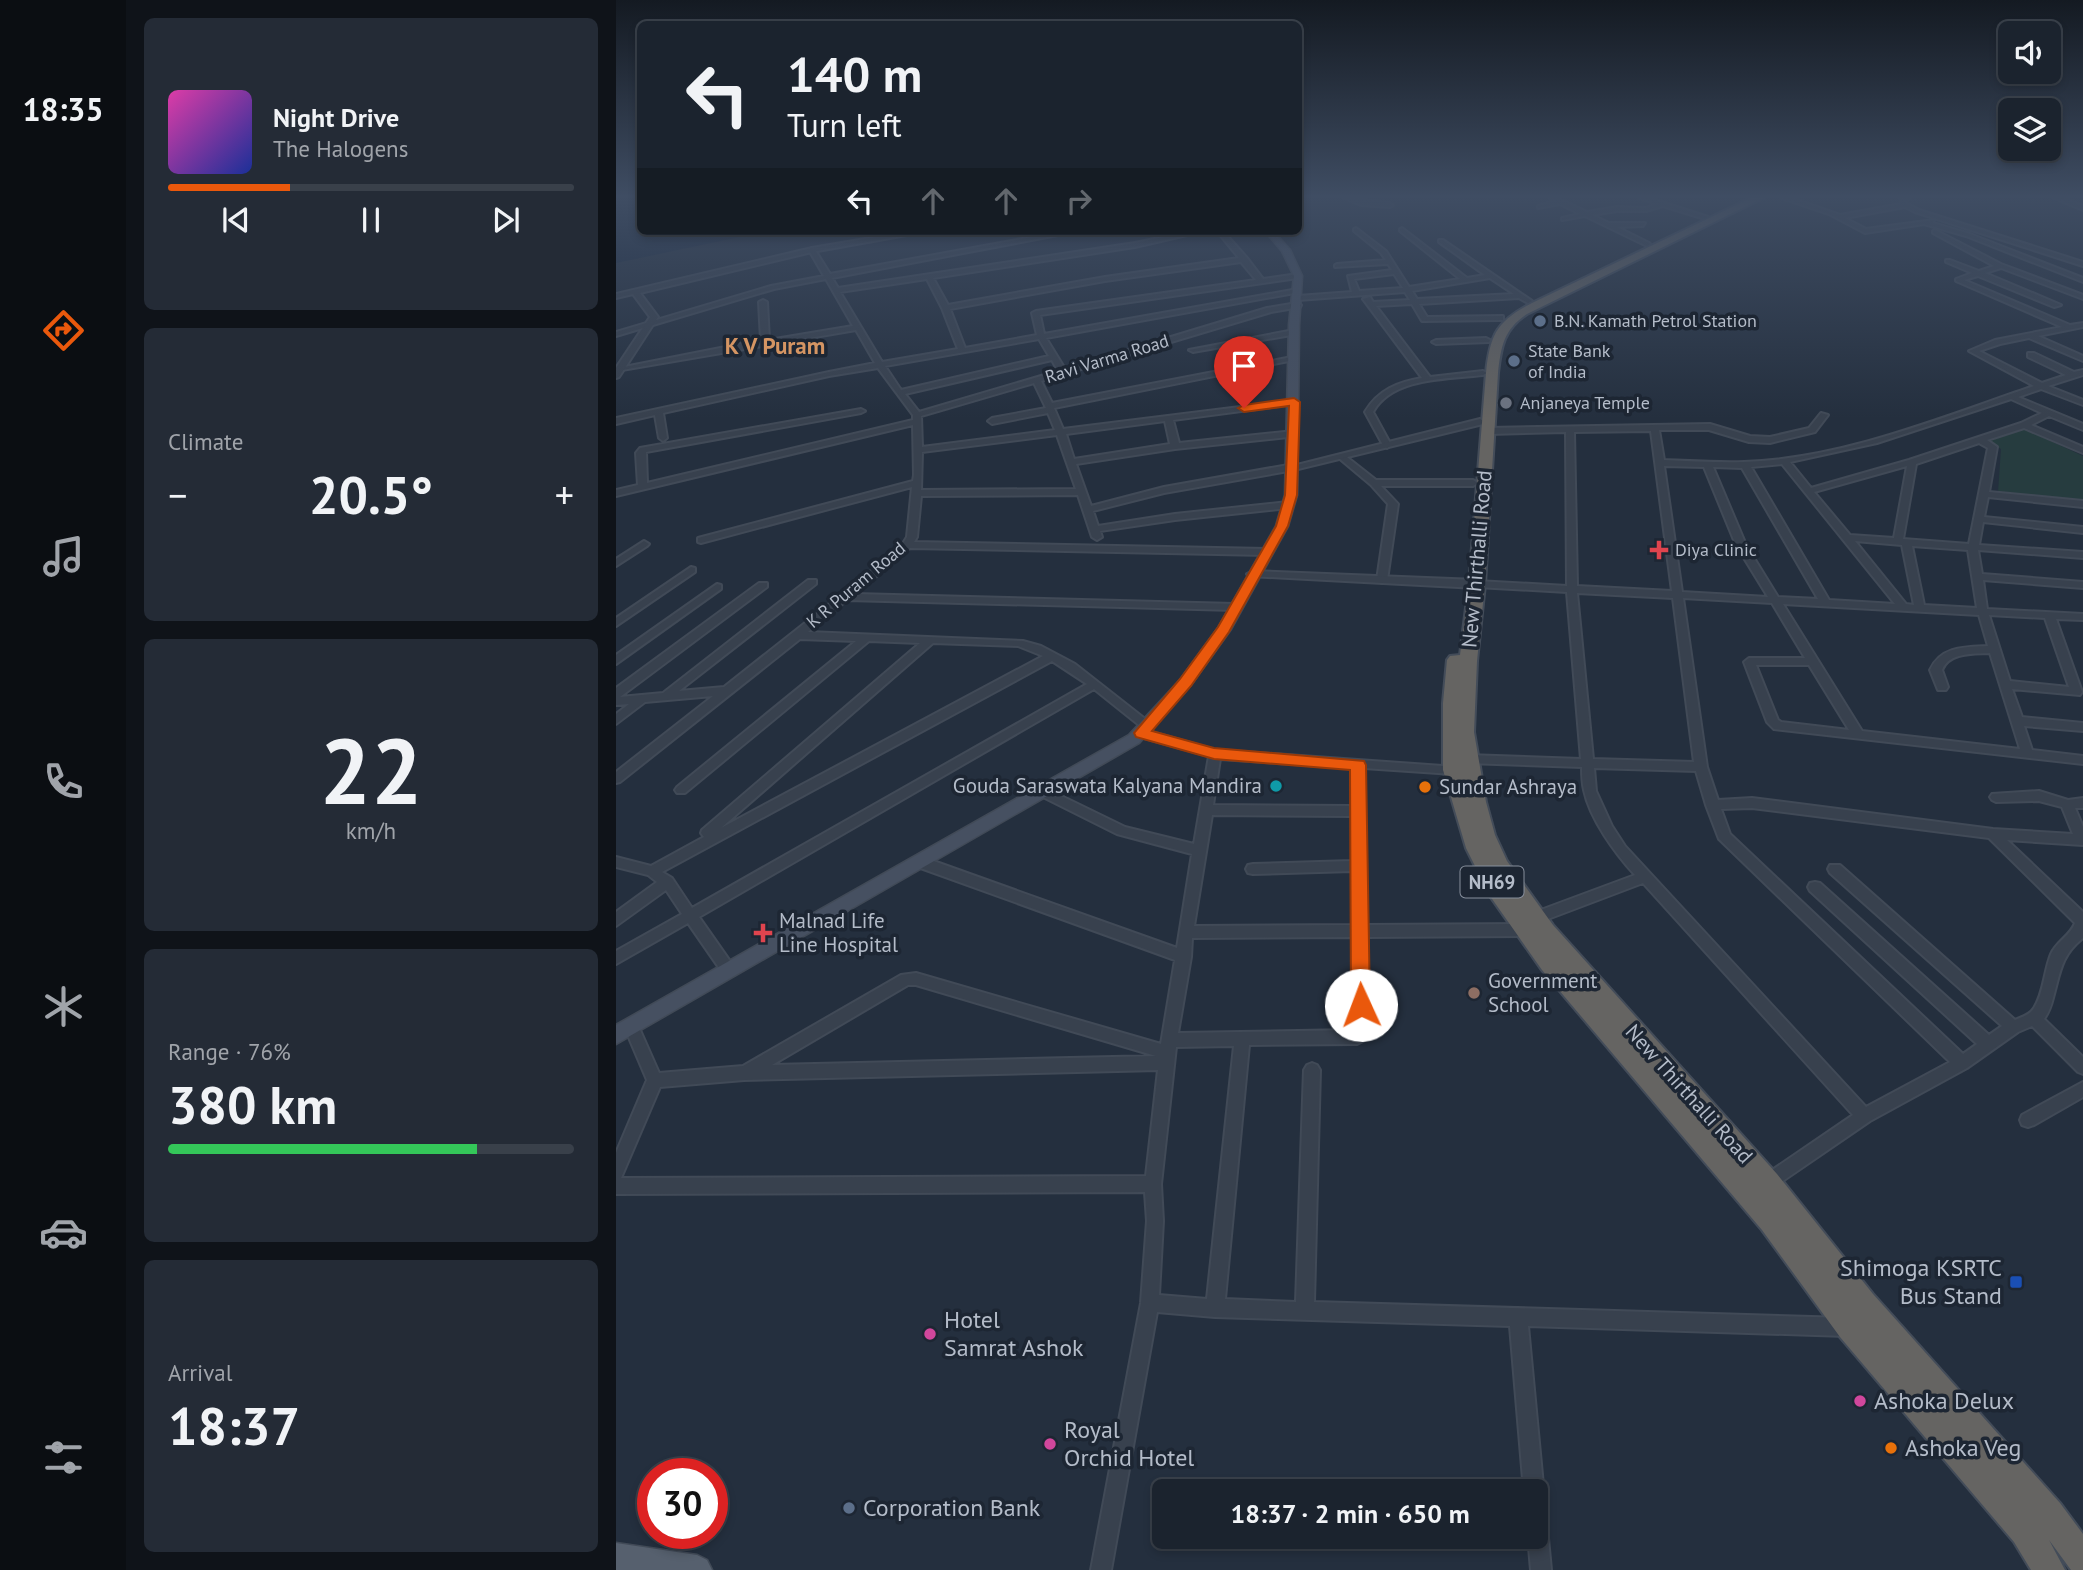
<!DOCTYPE html>
<html lang="en">
<head>
<meta charset="utf-8">
<style>
  :root { --surface:#1b232e; --page:#242b36; --text:#f1f3f6; --muted:#a0a4aa; --line:#39404a; --accent:#ea580c }
  body { margin:0; font-family:"PT Sans",sans-serif; background:var(--page); color:var(--text); height:100vh; display:flex; flex-direction:column; font-size:26px; white-space:nowrap }
  * { box-sizing:border-box; margin:0 }
  p { font-size:23px; color:var(--muted) }
  .icon { flex:none; width:38px; height:38px; fill:none; stroke:currentColor; stroke-width:2; stroke-linecap:round; stroke-linejoin:round }
  .map { position:relative; flex:1; overflow:hidden }
  .sheet { display:flex; flex-direction:column; gap:18px; padding:18px; background:#0f1319; width:490px }
  .sheet>* { flex:none }
  .guide { position:absolute; left:21px; top:21px; width:665px; height:214px; border-radius:10px; box-shadow:0 4px 10px #0003,0 0 0 2px var(--line); background:#1b232e; color:var(--text); overflow:hidden }
  .controls { position:absolute; left:1382px; top:21px; display:grid; gap:14px }
  .controls a { display:grid; place-items:center; width:63px; height:63px; border-radius:10px; background:var(--surface); box-shadow:0 4px 10px #0003,0 0 0 2px var(--line); font-size:35px }
  .speed { position:absolute; left:21px; top:1458px; display:flex; gap:14px; font-size:35px; font-weight:700; text-align:center }
  .speed>* { display:grid; place-content:center; width:91px; height:91px; border-radius:50%; background:var(--surface); box-shadow:0 4px 10px #0003,0 0 0 2px var(--line); line-height:1 }
  .speed .limit { border:10px solid #d22; background:#fff; color:#111 }
  .pin { position:absolute; display:grid; place-items:center; width:60px; height:60px; color:#fff; margin:-72px -30px; border-radius:50% 50% 50% 0; rotate:-45deg; box-shadow:0 0 7px #0007 }
  .pin .icon { rotate:45deg }
  .me { position:absolute; width:77px; margin:-38px; rotate:358deg; stroke-linejoin:round; filter:drop-shadow(0 0 5px #0008) }
  .turn { display:flex; align-items:center; gap:24px; height:147px; padding:0 35px; font-size:32px }
  .turn .icon { width:91px; height:91px; stroke-width:2.5 }
  .turn b { display:block; font-size:49px; line-height:60px }
  .lanes { display:flex; align-items:center; height:66px; padding:0 35px; background:#0003; justify-content:center; gap:35px; direction:ltr }
  .lanes .off { opacity:.35 }
  .big { font-size:52px; font-weight:800; line-height:1.1 }
  .sheet .card { flex:1; display:flex; flex-direction:column; justify-content:center; gap:10px; min-width:0; padding:0 24px; border-radius:10px; background:var(--page) }
  .sheet .dial { align-items:center; gap:0 }
  .dial b { font-size:91px; line-height:1 }
  .song { display:flex; align-items:center; gap:21px }
  .cover { width:84px; height:84px; border-radius:10px; background:linear-gradient(135deg,hsl(320 70% 55%),hsl(230 70% 35%)) }
  .played { height:7px; border-radius:4px; background:linear-gradient(90deg,var(--accent) 30%,var(--line) 30%) }
  .keys { display:flex; justify-content:space-around; direction:ltr }
  .heat { display:flex; justify-content:space-between; align-items:center; font-size:38px; direction:ltr }
  .charge { height:10px; border-radius:5px; background:linear-gradient(90deg,#34c759 76%,var(--line) 0) }
  .trip { position:absolute; left:536px; top:1479px; width:396px; height:70px; border-radius:10px; background:var(--surface); box-shadow:0 4px 10px #0003,0 0 0 2px var(--line); font-weight:800; line-height:70px; text-align:center }
  main { display:flex; flex:1; min-height:0 }
  .dock { display:flex; flex-direction:column; width:126px; justify-content:space-around; align-items:center; background:#0b0e12; color:var(--muted) }
  .dock .icon { width:49px; height:49px }
  .dock .selected { color:var(--accent) }
  .dock b { font-size:32px; color:var(--text) }
  .map>svg:first-child { display:block }
</style>
</head>
<body>
<main>
<nav class="dock">
<b>18:35</b>
<svg class="icon selected" aria-label="directions" viewBox="0 0 24 24"><path d="M12 3l9 9-9 9-9-9zM9 14v-3h6M13 9l2 2-2 2"/></svg>
<svg class="icon" aria-label="music" viewBox="0 0 24 24"><path d="M9 18V5l10-2v13"/><circle cx="6" cy="18" r="3"/><circle cx="16" cy="16" r="3"/></svg>
<svg class="icon" aria-label="phone" viewBox="0 0 24 24"><path d="M5 4h4l2 5-3 2q2 4 5 5l2-3 5 2v4C11 20 4 13 5 4z"/></svg>
<svg class="icon" aria-label="climate" viewBox="0 0 24 24"><path d="M12 3v18M4 7l16 10M4 17L20 7"/></svg>
<svg class="icon" aria-label="car" viewBox="0 0 24 24"><path d="M5 17H2v-5l4-1 3-4h7l3 4 3 1v5h-3M9 17h6M6 11h13"/><circle cx="7" cy="17" r="2"/><circle cx="17" cy="17" r="2"/></svg>
<svg class="icon" aria-label="filters" viewBox="0 0 24 24"><path d="M4 7h16M4 17h16"/><circle cx="9" cy="7" r="2"/><circle cx="15" cy="17" r="2"/></svg>
</nav>
<section class="sheet">
<div class="card">
<div class="song"><i class="cover"></i><div><b>Night Drive</b><p>The Halogens</p></div></div>
<div class="played"></div>
<div class="keys"><svg class="icon" aria-label="previous" viewBox="0 0 24 24"><path d="M18 5L8 12l10 7zM5 5v14"/></svg><svg class="icon" aria-label="pause" viewBox="0 0 24 24"><path d="M8 5v14M16 5v14"/></svg><svg class="icon" aria-label="next" viewBox="0 0 24 24"><path d="M6 5l10 7-10 7zM19 5v14"/></svg></div>
</div>
<div class="card"><p>Climate</p>
<div class="heat"><a>−</a><b class="big">20.5°</b><a>+</a></div>
</div>
<div class="card dial"><b>22</b><p>km/h</p></div>
<div class="card"><p>Range · 76%</p><b class="big">380 km</b><div class="charge"></div></div>
<div class="card"><p>Arrival</p><b class="big">18:37</b></div>
</section>
<div class="map">
<svg width="1467" height="1570" viewBox="0 0 1467 1570">
  <rect width="100%" height="100%" fill="#242f3e"/>
  <path fill="#263c3f" d="M1409,429L1467,456V500L1382,492L1385,449L1372,441Z"/>
  <path fill="#17263c" d="M0,198H24V231H152L0,263Z"/>
  <g fill="none" stroke-linecap="round" stroke-linejoin="round">
    <defs>
      <g id="minor">
        <path d="M728,198L774,203L777,205L774,207L745,205Z"/>
        <path d="M934,198H941L971,212L1001,207L1030,208L1040,204L1024,198H1033L1092,217L1089,219L1047,206L1030,211H1001L976,215L993,223H1029L1027,226L1001,227L1033,243L1034,244L1031,246L969,216L946,220V218L964,214L944,204L922,208V206L939,201Z"/>
        <path d="M1166,198H1175L1224,215L1285,204L1284,199L1294,198L1289,201L1290,203L1303,210L1467,262V266L1299,212L1289,207L1229,218L1250,229L1318,220L1317,223L1354,234L1467,278V282L1350,236L1308,224L1249,233L1213,214Z"/>
        <path d="M1438,198H1446L1467,206V210Z"/>
        <path d="M740,228L770,251L793,287L844,279L784,231V229L786,228L851,278L869,275L823,242V240H827L916,301L912,303L903,298L803,304L811,317L887,316V320H884L809,321H806L796,304L760,306L814,377L867,371L871,373L867,375C832,379 776,377 757,412L775,445L771,448L767,445L749,412C762,390 782,382 806,378L747,299L754,297L757,302L794,300L789,292L682,300L678,298L682,296L736,292L732,276L776,270L772,264L719,267V265L721,264L770,260L765,253L738,231V229ZM778,274L787,288L743,291L738,279ZM874,278L898,294L801,299L796,291Z"/>
        <path d="M1319,230L1385,264L1467,295V299L1385,268L1369,273L1445,305L1438,307L1362,276L1348,280L1454,325L1467,323V327L1422,336L1467,356V361L1413,338L1384,344L1363,351L1426,383L1450,375L1412,357V353H1418L1458,372L1467,370V375L1432,386L1467,400V405L1425,389L1402,397L1467,424V430L1433,416L1415,425L1467,447V453L1408,428L1371,440L1381,447L1373,492L1467,501V507L1372,497L1368,517L1467,527V533L1367,522L1363,545L1467,552V558L1362,550L1366,574L1467,582V588L1367,580L1371,609L1467,614V620L1440,619L1466,692L1464,695L1396,689L1406,717L1467,723V731L1408,726L1416,750L1467,756V764L1158,729L1151,722L1128,662L1133,658H1189L1156,603L1067,598L1091,767L1102,800L1136,798L1377,829L1457,834L1446,807L1423,801L1380,802L1376,800L1374,797L1376,794L1423,791L1452,800L1467,798V808H1459L1467,827V845L1391,840L1467,912V938C1445,955 1444,973 1437,998C1435,1006 1433,1012 1428,1019L1467,1057V1074L1462,1072L1416,1026L1402,1032L1351,1068L1254,1121L1152,1191L1146,1189L1144,1183L1146,1177L1237,1115L1027,883L924,922L919,924L914,922L912,918L914,914L1019,875C999,853 974,819 968,790C966,782 966,774 966,767L851,763L845,759L851,755L965,759L951,592L861,587L856,584L861,581L951,586L950,432L873,434L869,431L873,428L1094,424L1134,436L1154,437L1193,428L1205,413L1212,415L1199,432L1154,443L1133,442L1093,430H1043L1048,460C1074,461 1102,463 1128,462C1226,459 1327,417 1418,386L1353,351L1379,340L1446,327L1340,281V279L1356,273L1330,262V260H1334L1363,271L1378,266L1317,233V231ZM1395,399L1426,413L1405,423L1293,460L1195,488L1174,462L1261,443ZM1035,431L1056,591L961,586L958,432ZM1363,443L1372,448L1353,544L1287,539L1300,464ZM1166,464L1279,604L1213,600L1135,467ZM1048,466L1088,467L1120,545L1152,597L1066,592ZM1291,466L1278,538L1234,535L1198,492ZM1097,467L1126,468L1202,599L1162,597L1130,545ZM1239,541L1286,545L1298,605L1290,604ZM1296,546L1352,550L1361,608L1308,605ZM961,593L1057,598L1078,762L977,759ZM1167,604L1363,615L1372,646C1349,647 1325,646 1314,670L1322,690H1330L1332,687L1326,670C1333,652 1357,654 1374,653L1404,749L1246,731ZM1373,615L1429,618L1453,687L1394,681ZM1140,665H1193L1233,730L1165,722L1162,720ZM978,768L1080,771L1090,805L1103,839L1334,1062L1250,1107L1009,846L996,826L980,791ZM1136,808L1373,838L1459,923C1455,935 1441,941 1435,954C1428,971 1428,993 1418,1008C1414,1015 1406,1017 1399,1020L1224,865H1214L1212,869L1214,873L1386,1026L1373,1035L1204,883L1199,882L1194,883L1192,887L1194,891L1361,1044L1347,1054L1114,834L1105,809Z"/>
        <path d="M450,231H463L216,278L222,288L519,243L577,231L584,232L519,247L317,278L332,305L489,277L623,258L601,231H607L631,258L647,279L682,274L685,276L682,278L424,315L428,334L682,289L684,290V292L430,338L449,369L651,308L681,303L685,305L684,307L655,312L425,381L436,403L681,356L682,358L678,360L438,408L447,429L681,400V404H678L557,420L563,443L678,431L682,434L681,436L559,449L460,464L475,506L548,487L678,464L682,467L678,470L548,493L477,511L482,526L559,514L672,502L677,505L672,508L559,520L484,531L486,537L481,540L476,537L462,495L305,496L301,537L298,542L651,549L656,552L651,555L294,548L239,594L619,604L624,607L619,610L231,600L192,632L407,641L425,646L459,664L538,726L532,730L528,729L478,689L83,917L118,967L120,971L118,975L113,977L108,975L72,923L0,964V951L66,914L50,890L0,926V912L41,882L32,875L0,867V857L35,866L88,837L85,833L86,830L304,643L253,641L69,793H61L59,790L61,787L240,641L184,639L4,782L0,783V772L97,696L29,702L0,724V714L13,704L0,705V688L143,583H151V587L4,697L47,693L192,580H200V584L63,691L108,687L284,548L291,537L296,487L85,543L82,542V538L297,481L298,475L297,425L0,496V490L22,485L20,453L24,448L245,409L249,411L245,413L30,452L31,483L297,420V415L262,368L213,376L47,413L51,438L47,441L43,438L39,415L0,424V418L213,372L259,363L240,330L0,371V368H3L145,340L143,302L147,300L151,302L153,340L237,326L210,279L158,289L0,336V332L155,286L208,276L193,250L196,248L199,250L214,274ZM625,262L640,280L420,311L416,313L421,335L349,348L334,309L489,281ZM311,279L326,308L342,349L266,362L224,292ZM423,339L433,356L285,390L269,366ZM436,360L442,371L303,412L289,394ZM418,383L430,408L376,418L372,421L376,424L432,413L439,430L306,447L305,416ZM549,421L554,444L458,459L450,434ZM441,435L460,489L305,490L306,452ZM317,643L402,646L427,656L105,828ZM436,661L471,684L76,908L56,878L46,872Z"/>
        <path d="M678,330H681V334L577,352L573,350Z"/>
        <path d="M870,338L874,340L873,342L820,344L816,342L820,340Z"/>
        <path d="M727,454L760,480H857L862,483L857,486H765L782,504L771,580L766,583L761,580L772,504L755,485L724,459L723,457Z"/>
        <path d="M28,541L33,544L31,546L0,566V559Z"/>
        <path d="M75,567L79,568V572L0,626V618Z"/>
        <path d="M101,584L105,585V589L0,664V655Z"/>
        <path d="M525,729L599,750L841,767L843,770L841,773L837,774L748,768L750,925L909,924L914,926L916,930L914,934L909,936L750,937L751,1035L749,1040L741,1044L633,1045L609,1299L680,1302L688,1070L691,1065L696,1063L701,1065L704,1070L698,1302L1230,1318L1236,1321L1239,1327L1236,1333L1230,1336L912,1326L935,1570H915L912,1536H919V1491H908L894,1326L599,1317L541,1312L495,1570H475L525,1303L531,1221L529,1192L0,1194V1153L31,1080L8,1026L10,1021L15,1019L20,1021L43,1073L127,1066L285,975L300,973L545,1044L559,960L299,866L297,862L299,858H309L561,948L576,854L501,834L423,795L421,792L423,789H431L509,827L578,844L593,756L521,736L519,733L521,730ZM604,759L736,768V806L597,805ZM596,815L736,816V861L637,864L632,865L630,869L632,873L637,874L736,871V925L578,926ZM736,937L737,1030L562,1033L575,957L576,938ZM292,985H300L540,1056L156,1065ZM618,1046L591,1299L543,1295L547,1221L545,1184L560,1047ZM542,1070L530,1176L5,1178L44,1087L128,1080Z"/>
        <path d="M1467,1082V1097L1418,1125L1412,1127L1406,1125L1404,1120L1406,1115Z"/>
      </g>
      <g id="tertiary">
        <path d="M296,231H313L196,252L24,293L42,317L3,377L0,378V368L34,317L17,294L0,298V294L196,248Z"/>
        <path d="M559,231H594L590,233H563Z"/>
        <path d="M864,419L869,422L867,424L678,470L673,467Z"/>
        <path d="M637,571L861,580L867,584L861,588L633,576L631,574Z"/>
      </g>
      <path id="secondary" d="M649,231H657L674,250L686,276L683,325L681,495L672,526L615,629L574,686L523,743L0,1044V1025L513,735L564,680L602,628L660,526L669,495L673,325L678,276L666,251Z"/>
      <path id="primary" d="M0,1543L81,1555L91,1560L96,1570H0Z"/>
      <path id="trunk" d="M1135,198H1147L911,314C888,329 885,346 882,373L869,584L861,661L858,732L870,802L879,835L891,861L937,925L1161,1174L1257,1294L1444,1503L1467,1534V1570H1455L1433,1540L1449,1570H1415L1398,1542L1224,1337L1146,1230L926,970L874,896L850,848L827,770V703L831,660L834,656L844,655L853,584L870,373C874,334 881,321 916,303Z"/>
    </defs>
    <use href="#minor" stroke="#414a57" stroke-width="4"/>
    <use href="#tertiary" stroke="#414a57" stroke-width="4"/>
    <use href="#secondary" stroke="#414a57" stroke-width="3"/>
    <use href="#primary" stroke="#414a57" stroke-width="3"/>
    <use href="#trunk" stroke="#434c59" stroke-width="4"/>
    <use href="#minor" fill="#38414e" fill-rule="evenodd"/>
    <use href="#tertiary" fill="#38414e" fill-rule="evenodd"/>
    <use href="#secondary" fill="#465061" fill-rule="evenodd"/>
    <use href="#primary" fill="#56606e" fill-rule="evenodd"/>
    <use href="#trunk" fill="#656462" fill-rule="evenodd"/>
  </g>
  <linearGradient id="sky" x2="0" y2="1"><stop stop-color="#141a22"/><stop offset="0.47" stop-color="#3f4d63"/><stop offset="1" stop-color="#3f4d63" stop-opacity="0"/></linearGradient>
  <rect width="1467" height="418" fill="url(#sky)"/>
  <path fill="#ea580c" stroke="#983908" stroke-width="2" d="M678,398L684,402L681,495L672,526L613,632L575,686L536,731L598,748L748,761L750,765L754,1005L751,1011L745,1013L738,1011L735,1005L734,770L598,759L520,737L518,733L564,679L602,627L660,526L669,495L673,406L628,412L622,408L628,405Z"/>
  <g fill="#5c6f8a" stroke="#1d2633" stroke-width="2.5">
    <circle cx="924" cy="321" r="7"/>
    <circle cx="898" cy="361" r="7"/>
    <circle cx="233" cy="1508" r="7"/>
  </g>
  <circle fill="#6b7280" stroke="#1d2633" stroke-width="2.5" cx="890" cy="403" r="7"/>
  <g fill="#e0444e" stroke="#1d2633" stroke-width="2.5">
    <path d="M1039.5 539.5h7v7h7v7h-7v7h-7v-7h-7v-7h7z"/>
    <path d="M143.5 922.5h7v7h7v7h-7v7h-7v-7h-7v-7h7z"/>
  </g>
  <circle fill="#0f9aa8" stroke="#1d2633" stroke-width="2.5" cx="660" cy="786" r="7"/>
  <g fill="#e8710a" stroke="#1d2633" stroke-width="2.5">
    <circle cx="809" cy="787" r="7"/>
    <circle cx="1275" cy="1448" r="7"/>
  </g>
  <circle fill="#8d6e63" stroke="#1d2633" stroke-width="2.5" cx="858" cy="993" r="7"/>
  <rect fill="#1a4fb4" stroke="#1d2633" stroke-width="2.5" x="1393" y="1275" width="14" height="14" rx="3.5"/>
  <g fill="#d1479c" stroke="#1d2633" stroke-width="2.5">
    <circle cx="314" cy="1334" r="7"/>
    <circle cx="1244" cy="1401" r="7"/>
    <circle cx="434" cy="1444" r="7"/>
  </g>
  <g text-anchor="middle" stroke-width="7" stroke-linejoin="round" paint-order="stroke">
    <g font-size="18" fill="#b4bcc9" stroke="#1d2633" text-anchor="start">
      <text x="938" y="327">B.N. Kamath Petrol Station</text>
      <text x="912" y="357">State Bank<tspan x="912" dy="21">of India</tspan></text>
      <text x="904" y="409">Anjaneya Temple</text>
      <text x="1059" y="556">Diya Clinic</text>
    </g>
    <g font-size="18" fill="#b4bcc9" stroke="#1d2633">
      <text transform="translate(491 359) rotate(-17)" y="6">Ravi Varma Road</text>
      <text transform="translate(240 585) rotate(-40)" y="6">K R Puram Road</text>
    </g>
    <rect fill="#1d2633" stroke="#878f9c" stroke-width="2" x="844.5" y="866.5" width="63" height="31" rx="5"/>
    <g font-size="19" font-weight="bold" fill="#b4bcc9">
      <text x="876" y="889">NH69</text>
    </g>
    <g font-size="21" fill="#b4bcc9" stroke="#1d2633">
      <text transform="translate(861 559) rotate(-85)" y="7">New Thirthalli Road</text>
      <text transform="translate(1073 1094) rotate(48)" y="7">New Thirthalli Road</text>
    </g>
    <g font-size="21" fill="#b4bcc9" stroke="#1d2633" text-anchor="start">
      <text x="646" y="793" text-anchor="end">Gouda Saraswata Kalyana Mandira</text>
      <text x="823" y="794">Sundar Ashraya</text>
      <text x="163" y="928">Malnad Life<tspan x="163" dy="24">Line Hospital</tspan></text>
      <text x="872" y="988">Government<tspan x="872" dy="24">School</tspan></text>
    </g>
    <g font-size="23" font-weight="bold" fill="#d59563" stroke="#1d2633">
      <text x="159" y="354">K V Puram</text>
    </g>
    <g font-size="24" fill="#b4bcc9" stroke="#1d2633" text-anchor="start">
      <text x="1386" y="1276" text-anchor="end">Shimoga KSRTC<tspan x="1386" dy="28">Bus Stand</tspan></text>
      <text x="328" y="1328">Hotel<tspan x="328" dy="28">Samrat Ashok</tspan></text>
      <text x="1258" y="1409">Ashoka Delux</text>
      <text x="448" y="1438">Royal<tspan x="448" dy="28">Orchid Hotel</tspan></text>
      <text x="1289" y="1456">Ashoka Veg</text>
      <text x="247" y="1516">Corporation Bank</text>
    </g>
  </g>
</svg>
<div class="controls">
<a><svg class="icon" aria-label="sound" viewBox="0 0 24 24"><path d="M4 9h4l5-4v14l-5-4H4zM17 9q2 3 0 6"/></svg></a>
<a><svg class="icon" aria-label="layers" viewBox="0 0 24 24"><path d="M12 4l9 5-9 5-9-5zM3 14l9 5 9-5"/></svg></a>
</div>
<div class="speed"><div class="limit">30</div></div>
<div class="pin" style="left:628px;top:408px;background:#d93025"><svg class="icon" aria-label="arrive" viewBox="0 0 24 24"><path d="M6 21V4h12l-3 4 3 4H6"/></svg></div>
<svg class="me" style="left:745px;top:1005px" viewBox="-20 -20 40 40"><circle r="19" fill="#fff"/><path d="M0-13L10 11 0 6-10 11z" fill="#ea580c"/></svg>
<div class="trip">18:37 · 2 min · 650 m</div>
<div class="guide">
<div class="turn"><svg class="icon" aria-label="left" viewBox="0 0 24 24"><path d="M17 20v-9H6M10 6l-5 5 5 5"/></svg><div><b>140 m</b>Turn left</div></div>
<div class="lanes"><svg class="icon" aria-label="left" viewBox="0 0 24 24"><path d="M17 20v-9H6M10 6l-5 5 5 5"/></svg><svg class="icon off" aria-label="ahead" viewBox="0 0 24 24"><path d="M12 20V5M6 11l6-6 6 6"/></svg><svg class="icon off" aria-label="ahead" viewBox="0 0 24 24"><path d="M12 20V5M6 11l6-6 6 6"/></svg><svg class="icon off" aria-label="right" viewBox="0 0 24 24"><path d="M7 20v-9h11M14 6l5 5-5 5"/></svg></div>
</div>
</div>
</main>
</body>
</html>
